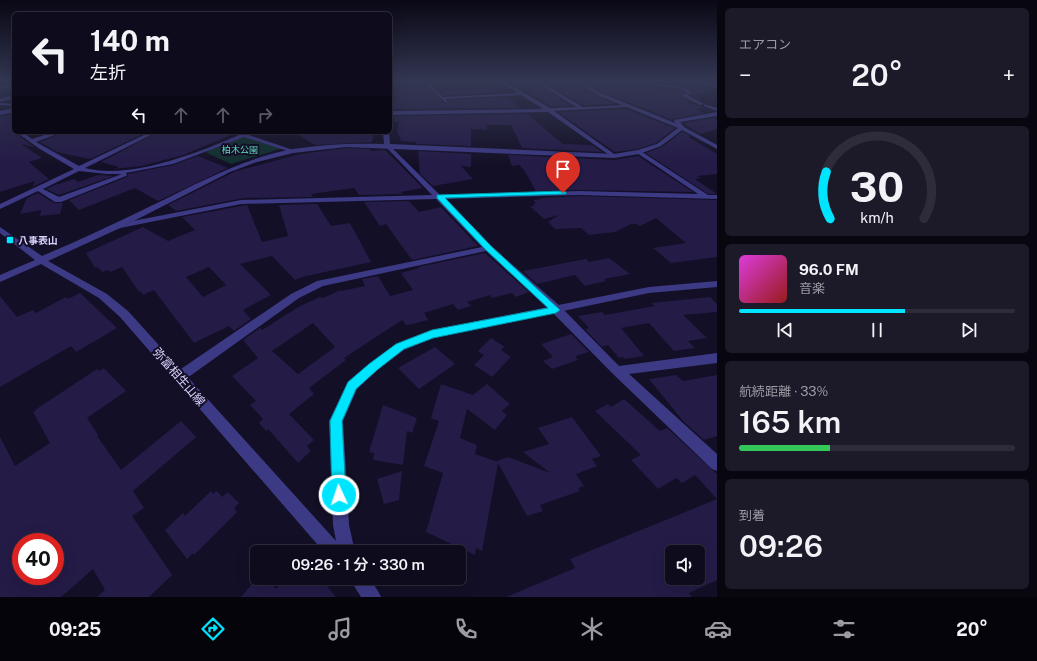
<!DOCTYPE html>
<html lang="ja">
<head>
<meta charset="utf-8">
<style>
  :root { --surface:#0e0b1c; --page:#1c1929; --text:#f1f3f6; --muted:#9b9ba3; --line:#2e2b3b; --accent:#00e5ff }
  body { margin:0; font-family:"Public Sans","Noto Sans JP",sans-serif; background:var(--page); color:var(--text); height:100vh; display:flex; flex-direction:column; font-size:15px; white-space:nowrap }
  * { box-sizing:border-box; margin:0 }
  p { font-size:13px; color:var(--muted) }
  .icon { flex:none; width:22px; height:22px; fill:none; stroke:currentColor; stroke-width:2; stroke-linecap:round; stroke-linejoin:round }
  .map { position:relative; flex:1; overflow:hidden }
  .drawer { display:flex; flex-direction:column; gap:8px; padding:8px; background:#08060f; width:320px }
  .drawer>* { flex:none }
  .hud { position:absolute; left:12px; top:12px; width:380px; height:122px; border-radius:6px; box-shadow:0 4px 16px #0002,0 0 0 1px var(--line); background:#0e0b1c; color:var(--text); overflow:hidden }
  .buttons { position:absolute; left:665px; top:545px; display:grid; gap:8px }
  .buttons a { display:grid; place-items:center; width:40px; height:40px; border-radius:6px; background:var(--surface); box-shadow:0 4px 16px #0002,0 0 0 1px var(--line); font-size:20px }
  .speed { position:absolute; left:12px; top:533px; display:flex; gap:8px; font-size:20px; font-weight:700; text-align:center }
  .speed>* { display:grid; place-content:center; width:52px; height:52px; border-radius:50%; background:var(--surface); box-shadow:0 4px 16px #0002,0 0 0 1px var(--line); line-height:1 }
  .speed .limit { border:6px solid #d22; background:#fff; color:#111 }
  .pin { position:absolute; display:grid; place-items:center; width:34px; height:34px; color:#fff; margin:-41px -17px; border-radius:50% 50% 50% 0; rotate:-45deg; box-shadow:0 0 4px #0007 }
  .pin .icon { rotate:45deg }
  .me { position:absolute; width:44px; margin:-22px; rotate:357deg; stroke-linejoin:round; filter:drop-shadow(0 0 3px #0008) }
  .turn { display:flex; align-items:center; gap:14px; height:84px; padding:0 12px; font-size:18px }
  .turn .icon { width:52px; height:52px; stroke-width:2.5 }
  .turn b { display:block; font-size:28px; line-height:34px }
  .lanes { display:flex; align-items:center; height:38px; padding:0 12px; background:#0003; justify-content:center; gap:20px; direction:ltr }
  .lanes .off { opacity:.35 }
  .big { font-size:30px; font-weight:600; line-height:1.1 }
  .drawer .widget { flex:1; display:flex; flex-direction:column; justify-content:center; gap:6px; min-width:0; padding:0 14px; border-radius:6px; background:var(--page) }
  .drawer .dial { align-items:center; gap:0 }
  .dial svg { height:104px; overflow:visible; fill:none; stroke:var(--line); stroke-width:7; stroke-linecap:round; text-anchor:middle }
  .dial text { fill:var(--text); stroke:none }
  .song { display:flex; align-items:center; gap:12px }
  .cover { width:48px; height:48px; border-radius:6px; background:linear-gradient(135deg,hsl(300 70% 55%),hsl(0 70% 35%)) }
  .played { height:4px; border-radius:2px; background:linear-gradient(90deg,var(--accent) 60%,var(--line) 60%) }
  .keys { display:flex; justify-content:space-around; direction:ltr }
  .heat { display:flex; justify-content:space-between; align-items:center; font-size:22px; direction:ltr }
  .charge { height:6px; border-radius:3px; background:linear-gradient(90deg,#34c759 33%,var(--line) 0) }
  .trip { position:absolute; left:250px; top:545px; width:216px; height:40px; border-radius:6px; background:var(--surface); box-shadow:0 4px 16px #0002,0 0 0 1px var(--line); font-weight:600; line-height:40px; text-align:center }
  .menu { display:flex; height:64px; justify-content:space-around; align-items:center; background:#06040b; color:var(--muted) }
  .menu .icon { width:28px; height:28px }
  .menu .active { color:var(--accent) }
  .menu b { font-size:18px; color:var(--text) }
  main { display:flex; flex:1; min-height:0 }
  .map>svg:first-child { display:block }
</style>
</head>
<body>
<main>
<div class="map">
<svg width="717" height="597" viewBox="0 0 717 597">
  <rect width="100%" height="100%" fill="#130f26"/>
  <path fill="#12302f" d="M241,137H247L283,148L231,164L207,153L206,150Z"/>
  <g fill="#241b47" fill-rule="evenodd">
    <path d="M415,81L423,84L446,104L449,102V100L507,97L520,108L394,109L393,101H397L393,93H398L391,83Z"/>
    <path d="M512,81H533L571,106H550Z"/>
    <path d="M542,81H573L596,96L615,104L583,105Z"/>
    <path d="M582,81H640L656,89H679L684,92L681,93V97L689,101L686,102L704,108L696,109L704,113L674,119L673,120L602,92Z"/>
    <path d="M687,82L705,86L713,88L694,96L702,98L698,99L691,95L694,93L690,89L677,84Z"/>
    <path d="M497,88L502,92L444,95L439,91Z"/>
    <path d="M626,109L675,128L656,143L638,149L615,152L558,112Z"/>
    <path d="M14,114L13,125H14V132L34,147L21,144L42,158L29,162L49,179L32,187L35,181L0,192V117Z"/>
    <path d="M527,114L563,144L592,145L602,152L522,148L511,125H487V130L471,129V146L417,144L416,142L401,141L397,131L399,122H394V116Z"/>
    <path d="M713,118L717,120V129L700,134L683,123Z"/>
    <path d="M64,132H147L90,159L57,152L40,142Z"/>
    <path d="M158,132H238L183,155L142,166L113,169L119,167L101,162Z"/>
    <path d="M293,132H346V134L374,135L372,142L315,145Z"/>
    <path d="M682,132L691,136L688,137L717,154V174L697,176L701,178L695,179L717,194H708L646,153L662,147Z"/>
    <path d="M346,148L370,149V151L385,150L423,188L401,192L403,194L359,195L354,188L311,194L313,197L244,198L176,211L168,205L236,171L301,154Z"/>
    <path d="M418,151L471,154V167L461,166L473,179L433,186L420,174Z"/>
    <path d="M508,155L614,160L638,156L693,192L579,190L536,191L524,170L519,165L512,166Z"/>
    <path d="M198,156L228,168L158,201L135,188L79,210L69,200L127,177L128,174L173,165Z"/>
    <path d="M98,175L114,176L59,195L46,189L55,185L74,179L78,182Z"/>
    <path d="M38,193L54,203H63L60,214L40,216L41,210L20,214L27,198Z"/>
    <path d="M579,196L717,200V257L671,263L653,248L686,243L656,218L640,226L636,224H631L615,232L589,235L581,228L555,229L548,222L559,215L544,219L530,206H535L533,204L536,203L533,200L541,199L540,198Z"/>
    <path d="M409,201L419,212L441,207L478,246L412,260L386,224L380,226L364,202Z"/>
    <path d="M317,204L331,226L350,223L371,262L302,277L295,280L272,256L240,264L271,295L243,310L251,319L234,331L229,326L194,343L154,290L143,295L141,291L139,292L122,267L110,272L108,270L103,272L97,267L95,268L86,253L143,227L168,241L195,230L182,217L241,206L247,205L262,242L288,236L279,205ZM209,267L226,285L203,297L186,277Z"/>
    <path d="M485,253L529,292L516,297L512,293L492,298L490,295L467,302L471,306L458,310L453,304L424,313L428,320L412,324L406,325L402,320L344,358L346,360L309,388L314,394L289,414L314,440L307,446L311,451L298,463L268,429L266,431L259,423L263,419L250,405L256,401L232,376L258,358L243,340L260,328L262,330L300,306L320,297L323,298L340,290L341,291L365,286L362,279L378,276L390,296L413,290L401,273L419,268L418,267ZM313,323L335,347L298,374L272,351Z"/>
    <path d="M609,258L630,274L604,279L606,281L585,286L575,275L537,284L523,271L570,262L586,259L589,262Z"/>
    <path d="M80,293L117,328L76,352L71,346L0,387V296L17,317L33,310L36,313L66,297L68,299Z"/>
    <path d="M710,297L717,304V312L683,315L707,338L688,341L695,348L674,351L649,323L621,328L644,356L625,359L623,357L619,358L608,345L602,347L585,329L589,328L578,316L602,312L605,315L655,306L651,303Z"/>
    <path d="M571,334L589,352L575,356L578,360L552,369L543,361L553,357L541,344Z"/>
    <path d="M491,338L505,347L501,350L511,357L492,377L474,365L484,355L478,351Z"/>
    <path d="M435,347L455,364L419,389L398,368Z"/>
    <path d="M104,368L126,391L87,418L98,435L97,436L121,470L181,421L196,437L133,491L144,508L132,516L172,575L149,597H97L105,590L93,569L61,597H0V437L15,466L50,443L33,412L36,411L35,410L97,369L99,371ZM21,542H55V576H21Z"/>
    <path d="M676,375L683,381L717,375V436L704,440L683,421L649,379Z"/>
    <path d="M441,384L473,395L487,384L510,404L502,411L507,415L495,430L467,409L460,438L477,445L475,454L498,462L497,461L508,457L550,473L523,452L549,444L538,428L572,417L601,456L592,459L597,466L576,474L584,486L578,488L580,491L540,505L543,511L527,516L498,463L482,551L476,548L475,555L426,532L443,473L424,466L439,421L431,418Z"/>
    <path d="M624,399L660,431L667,428L717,474V580L689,593L692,597H506L575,568L570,559L717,499L695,475L682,483L676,478L658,489L631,460L641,455L595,411L608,404L611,407ZM672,552H698V578H672Z"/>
    <path d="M383,405L417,418L412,433L407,431L403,465L373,460L374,453L369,452Z"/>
    <path d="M402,471L399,500L384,504L377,479Z"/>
    <path d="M211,491L213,494L217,491L222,497L228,492L239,503L234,508L237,512L194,555L193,553L187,559L165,530L183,513L185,516Z"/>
    <path d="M257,578H266L276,589L285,578H320L336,597H241Z"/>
  </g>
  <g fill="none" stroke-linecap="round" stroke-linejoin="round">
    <g fill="#3d3a85" fill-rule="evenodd">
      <path d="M655,84L679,86L689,90L693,93L687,95L704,104L700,105L682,96V94L688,93L679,88L654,86Z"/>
      <path d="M704,104L717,108V111L704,106Z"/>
    </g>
    <g fill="#3d3a85" fill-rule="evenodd">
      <path d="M422,81H427L443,97L517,93L499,81H504L550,108L576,107L534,81H539L583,107L629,105L627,107L554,111L617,156L612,157L548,112L390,115V111L543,109L521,95L446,99L448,102L446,103Z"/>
      <path d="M693,81H701L717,86V88Z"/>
      <path d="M14,84V86L0,89V87Z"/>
      <path d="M14,95V98L0,102V99Z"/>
      <path d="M0,103L14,104V106L0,105Z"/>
      <path d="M16,132H22L32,139L54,132H63L36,142L79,166L150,132H157L85,168C129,180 198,153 239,135V133L241,132H254L249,135L296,151L291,152L244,137L173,164L126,173L127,175L126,176L61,202H55L38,191L0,209V204L74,169L40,149ZM79,171L107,174H122L59,197L43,189Z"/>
      <path d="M388,144L440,195L579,191L698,194L637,153V151L639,150L708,195H717V199L579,195L444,199L491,246L560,306L619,366L717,353V363L629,374L717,454V471L712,469L613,374L552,312L486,251L323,286L299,298L183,381L179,382L175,381L173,377L175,373L291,294L317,281L482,247L436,199L241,204L115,229H112V225L241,200L432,195L386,147L385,146Z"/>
    </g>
    <g fill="#3d3a85" fill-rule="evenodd">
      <path d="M574,81H579L601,93L675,123L674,120L717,112V116L680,122L684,127L717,145V149L682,130L661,146L639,154L614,158L346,147L293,153L257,162L230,172L118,229L48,261L107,294L128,311L336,541L333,525L329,421L348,382L369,364L396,344L432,330L649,287L717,281V287L649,293L434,338L404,350L377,370L357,389L343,421L349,525L355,552H324L120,317L99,298L41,264L0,282V275L35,260L0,233V227L42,256C80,240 118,222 155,204C200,182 244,158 293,149C323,144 353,143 384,144L383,132H389L390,144L614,154L638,150L657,144L678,128L597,95Z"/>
      <path d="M14,108V112L0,115V111Z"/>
      <path d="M349,578H369L378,591L381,597H361Z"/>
    </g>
  </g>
  <linearGradient id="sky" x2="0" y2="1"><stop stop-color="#0a0815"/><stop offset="0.49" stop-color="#333752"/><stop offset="1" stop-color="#333752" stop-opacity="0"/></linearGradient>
  <rect width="717" height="165" fill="url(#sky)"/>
  <path fill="#00e5ff" stroke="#0095a6" d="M563,191L566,192V194L445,198L491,246L560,310L556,313L433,338L404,349L377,370L356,389L342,421L346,495L344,500L339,502L334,500L332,495L330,421L348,382L369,364L396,344L432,330L548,308L485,249L437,198V195Z"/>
  <rect fill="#00e5ff" stroke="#130f26" stroke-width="1.5" x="6" y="236" width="8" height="8" rx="2"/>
  <g text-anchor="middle" stroke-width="4" stroke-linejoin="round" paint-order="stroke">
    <g font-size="9" fill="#5fe0c0" stroke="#130f26">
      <text x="240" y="153">柏木公園</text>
    </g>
    <g font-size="10" font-weight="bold" fill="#d9d4ff" stroke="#130f26" text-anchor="start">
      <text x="18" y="244">八事表山</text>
    </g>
    <g font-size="12" fill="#d9d4ff" stroke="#130f26">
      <text transform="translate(179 377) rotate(49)" y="4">弥富相生山線</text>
    </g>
  </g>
</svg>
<div class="buttons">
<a><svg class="icon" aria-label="sound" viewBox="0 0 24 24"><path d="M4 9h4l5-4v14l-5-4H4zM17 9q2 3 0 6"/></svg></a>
</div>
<div class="speed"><div class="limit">40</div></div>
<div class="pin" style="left:563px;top:193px;background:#d93025"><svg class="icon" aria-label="arrive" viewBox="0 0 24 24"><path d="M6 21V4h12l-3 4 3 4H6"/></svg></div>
<svg class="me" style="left:339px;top:495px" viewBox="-20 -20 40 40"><circle r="17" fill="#00e5ff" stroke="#fff" stroke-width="3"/><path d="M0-11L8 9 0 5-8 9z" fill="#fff"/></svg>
<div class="trip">09:26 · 1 分 · 330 m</div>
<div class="hud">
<div class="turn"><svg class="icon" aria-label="left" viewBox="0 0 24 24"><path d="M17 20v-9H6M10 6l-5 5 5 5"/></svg><div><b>140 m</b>左折</div></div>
<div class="lanes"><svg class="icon" aria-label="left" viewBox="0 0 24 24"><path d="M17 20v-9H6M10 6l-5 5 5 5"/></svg><svg class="icon off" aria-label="ahead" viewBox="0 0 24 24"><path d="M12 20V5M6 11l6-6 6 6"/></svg><svg class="icon off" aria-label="ahead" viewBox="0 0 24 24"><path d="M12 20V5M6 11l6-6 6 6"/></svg><svg class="icon off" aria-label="right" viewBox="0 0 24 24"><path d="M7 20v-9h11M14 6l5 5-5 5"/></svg></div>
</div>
</div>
<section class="drawer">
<div class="widget"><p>エアコン</p>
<div class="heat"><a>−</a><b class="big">20°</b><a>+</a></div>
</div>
<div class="widget dial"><svg viewBox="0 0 100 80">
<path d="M14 69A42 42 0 1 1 86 69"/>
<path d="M14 69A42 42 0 0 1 11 33" stroke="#00e5ff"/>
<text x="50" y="56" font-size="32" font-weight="700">30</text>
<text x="50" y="72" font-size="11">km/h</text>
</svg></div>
<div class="widget">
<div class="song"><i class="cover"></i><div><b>96.0 FM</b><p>音楽</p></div></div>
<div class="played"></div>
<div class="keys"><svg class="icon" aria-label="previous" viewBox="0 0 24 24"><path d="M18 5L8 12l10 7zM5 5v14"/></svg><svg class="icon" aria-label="pause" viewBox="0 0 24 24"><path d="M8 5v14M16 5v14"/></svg><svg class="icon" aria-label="next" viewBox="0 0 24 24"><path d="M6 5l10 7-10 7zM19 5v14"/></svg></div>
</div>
<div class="widget"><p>航続距離 · 33%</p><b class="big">165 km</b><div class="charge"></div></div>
<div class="widget"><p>到着</p><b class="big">09:26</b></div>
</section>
</main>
<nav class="menu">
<b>09:25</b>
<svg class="icon active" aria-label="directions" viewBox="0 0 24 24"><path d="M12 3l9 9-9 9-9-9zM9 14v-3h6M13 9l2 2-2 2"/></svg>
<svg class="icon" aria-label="music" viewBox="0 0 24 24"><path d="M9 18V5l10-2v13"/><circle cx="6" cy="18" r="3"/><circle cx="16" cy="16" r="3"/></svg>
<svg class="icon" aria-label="phone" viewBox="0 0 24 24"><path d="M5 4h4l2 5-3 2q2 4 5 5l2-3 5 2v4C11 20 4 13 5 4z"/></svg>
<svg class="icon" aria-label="climate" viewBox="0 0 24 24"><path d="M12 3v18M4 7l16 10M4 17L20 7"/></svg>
<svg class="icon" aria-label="car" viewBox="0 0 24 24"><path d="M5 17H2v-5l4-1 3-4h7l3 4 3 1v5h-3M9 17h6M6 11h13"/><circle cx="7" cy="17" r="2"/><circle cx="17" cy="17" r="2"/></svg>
<svg class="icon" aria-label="filters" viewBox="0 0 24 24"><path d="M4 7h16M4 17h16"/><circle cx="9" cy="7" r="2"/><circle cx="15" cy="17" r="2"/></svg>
<b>20°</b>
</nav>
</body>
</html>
